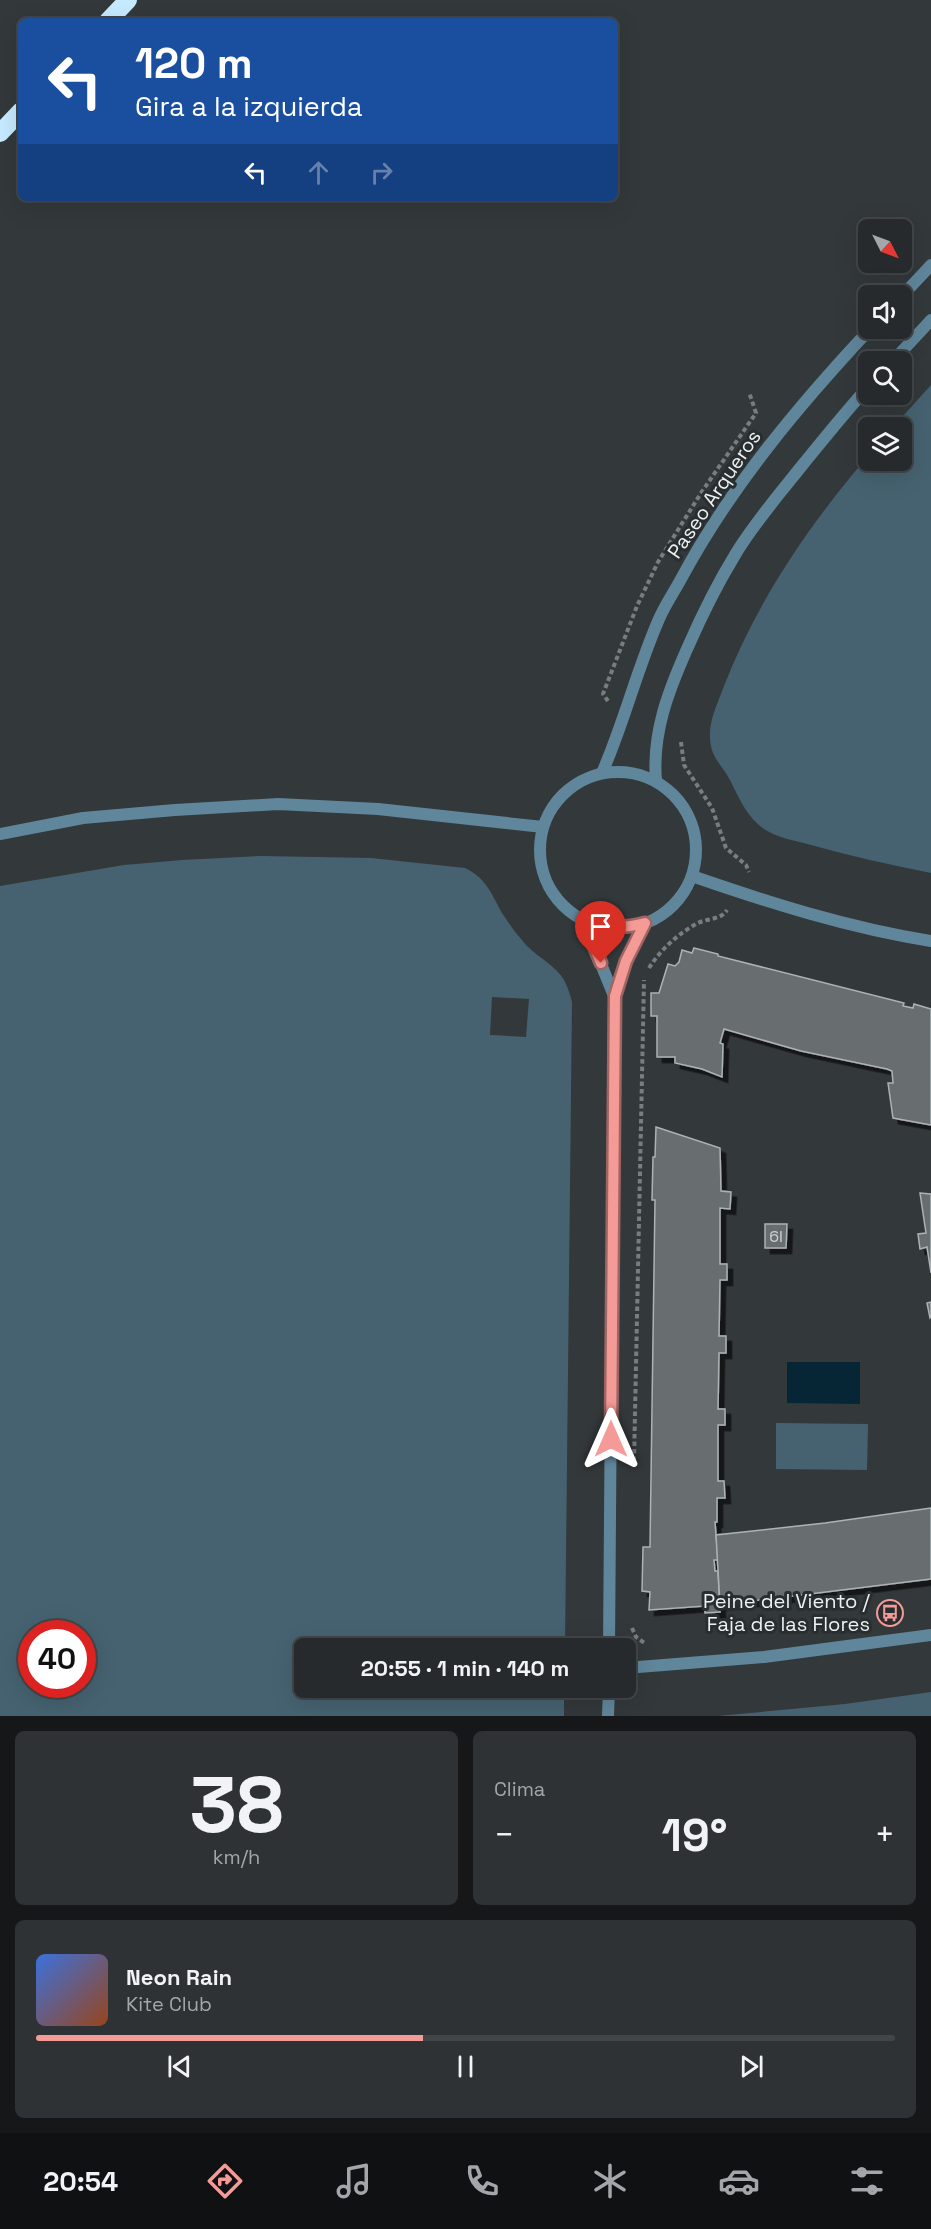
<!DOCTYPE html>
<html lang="es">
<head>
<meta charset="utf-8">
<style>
  :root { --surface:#262a2c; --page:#2e3234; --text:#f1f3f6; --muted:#a4a7a9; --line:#424648; --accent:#f59b97 }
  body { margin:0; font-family:"Space Grotesk",sans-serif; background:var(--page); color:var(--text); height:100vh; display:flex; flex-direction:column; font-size:22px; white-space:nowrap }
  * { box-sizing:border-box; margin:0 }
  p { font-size:20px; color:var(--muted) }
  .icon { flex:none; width:33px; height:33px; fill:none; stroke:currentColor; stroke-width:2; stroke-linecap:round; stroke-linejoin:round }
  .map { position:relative; height:1716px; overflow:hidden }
  .side { display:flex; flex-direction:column; gap:15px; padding:15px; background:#151718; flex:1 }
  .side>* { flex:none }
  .hud { position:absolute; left:18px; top:18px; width:600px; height:183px; border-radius:9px; box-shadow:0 6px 24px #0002,0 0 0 2px var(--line); background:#1a4fa0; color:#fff; overflow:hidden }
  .needle { width:39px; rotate:132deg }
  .fabs { position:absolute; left:858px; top:219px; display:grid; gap:12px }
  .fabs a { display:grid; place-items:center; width:54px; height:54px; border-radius:9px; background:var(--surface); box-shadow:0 6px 24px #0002,0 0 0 2px var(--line); font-size:30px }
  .speed { position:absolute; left:18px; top:1620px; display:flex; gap:12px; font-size:30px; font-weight:700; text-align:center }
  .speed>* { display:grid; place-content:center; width:78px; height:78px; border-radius:50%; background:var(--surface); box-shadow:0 6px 24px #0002,0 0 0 2px var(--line); line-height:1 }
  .speed .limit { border:9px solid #d22; background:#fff; color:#111 }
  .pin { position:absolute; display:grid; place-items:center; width:51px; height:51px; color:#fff; margin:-62px -26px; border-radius:50% 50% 50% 0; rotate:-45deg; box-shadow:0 0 6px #0007 }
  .pin .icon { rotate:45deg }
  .me { position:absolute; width:66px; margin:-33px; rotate:0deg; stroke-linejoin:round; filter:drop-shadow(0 0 4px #0008) }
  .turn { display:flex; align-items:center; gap:21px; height:126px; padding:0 18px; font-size:27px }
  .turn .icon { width:78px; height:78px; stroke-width:2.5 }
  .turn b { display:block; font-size:42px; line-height:51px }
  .lanes { display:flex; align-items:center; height:57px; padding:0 18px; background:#0003; justify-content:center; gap:30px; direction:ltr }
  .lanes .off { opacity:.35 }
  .big { font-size:45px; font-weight:700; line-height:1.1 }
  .side .widget { flex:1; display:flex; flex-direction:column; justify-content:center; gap:9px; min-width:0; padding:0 21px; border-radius:9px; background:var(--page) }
  .side .dial { align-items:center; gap:0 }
  .dial b { font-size:78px; line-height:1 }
  .song { display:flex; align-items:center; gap:18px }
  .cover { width:72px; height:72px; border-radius:9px; background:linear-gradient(135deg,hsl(220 70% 55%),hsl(20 70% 35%)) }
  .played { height:6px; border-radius:3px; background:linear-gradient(90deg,var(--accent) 45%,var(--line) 45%) }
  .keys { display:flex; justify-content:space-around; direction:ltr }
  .heat { display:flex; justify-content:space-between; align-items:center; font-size:33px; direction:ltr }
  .side .tiles { flex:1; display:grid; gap:15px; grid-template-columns:1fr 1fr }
  .widget:last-child { grid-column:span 2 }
  .trip { position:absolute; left:294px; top:1638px; width:342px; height:60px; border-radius:9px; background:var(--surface); box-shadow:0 6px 24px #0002,0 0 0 2px var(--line); font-weight:700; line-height:60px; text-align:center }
  .tab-bar { display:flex; height:96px; justify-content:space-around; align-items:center; background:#0f1112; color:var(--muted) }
  .tab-bar .icon { width:42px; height:42px }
  .tab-bar .current { color:var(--accent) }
  .tab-bar b { font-size:27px; color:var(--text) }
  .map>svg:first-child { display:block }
</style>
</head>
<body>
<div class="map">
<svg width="931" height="1716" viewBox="0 0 931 1716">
  <defs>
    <filter id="shadow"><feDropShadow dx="5.5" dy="5.5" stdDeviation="0" flood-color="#0009"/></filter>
  </defs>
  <rect width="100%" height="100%" fill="#33383b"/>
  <g fill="#466270" fill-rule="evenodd">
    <path d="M931,385V873C891,865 851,856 811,845C797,841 777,838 764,829C747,817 740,800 731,782C722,764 711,759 710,738C709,719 718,703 724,686C757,601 809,525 868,456V460H902V428L893,427Z"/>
    <path d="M260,856L371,858L465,868C486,878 491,893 502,913C509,924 518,936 527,946C539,958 556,966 564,980C568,987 570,995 572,1002L565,1648H304V1688H564V1716H0V886L124,865L182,860ZM492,997L529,999L526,1037L490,1035ZM32,1634H82V1684H32Z"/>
    <path d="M776,1423L868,1424L867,1470L776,1469Z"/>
    <path d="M931,1692V1716H718L845,1704Z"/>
  </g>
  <path fill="#062635" d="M787,1362H860V1404L787,1403Z"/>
  <g fill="#676d70" stroke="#acb2b5" stroke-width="1.5" filter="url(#shadow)">
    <path d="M694,948L718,954V956L904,1003L903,1006L913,1008L914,1004L931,1009V1125L893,1118L888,1083H893L892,1071L887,1069L801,1051L724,1029L720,1043L723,1044L722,1077L702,1069L675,1063V1057H657V1016H651V993H659L668,964L675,966L679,962L682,950L692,953Z"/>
    <path d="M656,1127L720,1148L721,1191L731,1192L730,1209L720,1208V1264H727V1280H720L719,1336H726V1353H719L718,1409H725V1425H718V1481H724L725,1498H717V1522H715L718,1560H714L715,1571H718L720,1612L705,1613V1606L649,1610L650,1592L642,1591L643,1547H650L655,1200H652L653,1157H655Z"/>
    <path d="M920,1193L931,1194V1273L927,1247L920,1249L918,1234L926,1233Z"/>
    <path d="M765,1224H787L786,1248H765Z"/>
    <path d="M931,1302V1317L930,1318L927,1303Z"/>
    <path d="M931,1508V1579L720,1605L716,1535L825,1523Z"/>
  </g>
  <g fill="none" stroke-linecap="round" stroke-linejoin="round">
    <g stroke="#787d7f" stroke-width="4" stroke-dasharray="4.5 3" stroke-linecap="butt">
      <path d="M608,701L603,694L637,606L658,562L701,493L756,413L749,392"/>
      <path d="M681,742L684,765L712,808L726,848L746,865L749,872"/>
      <path d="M649,968C661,949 679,933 698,923C708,918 721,920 727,910"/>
      <path d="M634,1461L644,980"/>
      <path d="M632,1628L636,1637L646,1644"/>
    </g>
    <g stroke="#60869b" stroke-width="12">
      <path d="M902,296L931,265"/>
      <path d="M892,362L931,320"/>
      <path d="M602,773C624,723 637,669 659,619C665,605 674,592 681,579C731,486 799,405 871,328"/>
      <path d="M656,781C652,733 668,692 687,649C701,617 716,586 735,555C751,528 772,503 792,478C817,447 841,417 868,387"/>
      <path d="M0,834L83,818L175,810L278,804L378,809L543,827"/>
    </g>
    <g stroke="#60869b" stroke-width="12">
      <circle cx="618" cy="850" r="78"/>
      <path d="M692,876C770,903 849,928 931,941"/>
      <path d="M583,920L614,996"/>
      <path d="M609,1648L614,996L626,961L645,923"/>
      <path d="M626,1668L764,1657L931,1635"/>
      <path d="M608,1716L609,1688"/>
    </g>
    <g stroke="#c6eaff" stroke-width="18">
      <path d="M108,21L128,0"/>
      <path d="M0,133L21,111"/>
    </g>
  </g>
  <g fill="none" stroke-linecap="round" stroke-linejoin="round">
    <defs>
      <path id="route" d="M601,963L583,920C605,928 623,929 645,923L626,961L615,996L611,1439"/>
    </defs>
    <use href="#route" stroke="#9f6562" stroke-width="15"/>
    <use href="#route" stroke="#f59b97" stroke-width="10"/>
  </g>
  <defs>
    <symbol id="bus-ring" viewBox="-11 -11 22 22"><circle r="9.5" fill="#292e30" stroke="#f59b97" stroke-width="1.5"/><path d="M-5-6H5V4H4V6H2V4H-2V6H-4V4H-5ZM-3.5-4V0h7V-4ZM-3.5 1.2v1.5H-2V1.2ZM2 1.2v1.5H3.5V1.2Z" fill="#f59b97"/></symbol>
  </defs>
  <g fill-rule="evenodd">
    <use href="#bus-ring" x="875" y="1598" width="30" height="30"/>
  </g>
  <g text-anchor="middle" stroke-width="6" stroke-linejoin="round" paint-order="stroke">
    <g font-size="16" fill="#ccd0d2">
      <text x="776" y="1242">6I</text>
    </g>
    <g font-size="20" fill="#eef1f2" stroke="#292e30">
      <text transform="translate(714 494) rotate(-56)" y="7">Paseo Arqueros</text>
    </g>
    <g font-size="20" fill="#eef1f2" stroke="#292e30" text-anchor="end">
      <text x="870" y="1608">Peine del Viento /<tspan x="870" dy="23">Faja de las Flores</tspan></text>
    </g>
  </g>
</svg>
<div class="fabs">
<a><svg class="needle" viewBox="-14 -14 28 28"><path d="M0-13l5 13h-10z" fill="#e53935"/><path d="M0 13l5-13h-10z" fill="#a4a7a9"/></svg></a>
<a><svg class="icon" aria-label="sound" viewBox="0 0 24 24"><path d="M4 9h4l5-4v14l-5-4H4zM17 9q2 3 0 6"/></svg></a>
<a><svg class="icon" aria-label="search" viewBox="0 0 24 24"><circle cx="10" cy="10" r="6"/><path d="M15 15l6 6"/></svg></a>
<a><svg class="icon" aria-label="layers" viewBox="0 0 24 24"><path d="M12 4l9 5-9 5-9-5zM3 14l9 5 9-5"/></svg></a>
</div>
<div class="speed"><div class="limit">40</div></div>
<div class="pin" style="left:601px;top:963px;background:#d93025"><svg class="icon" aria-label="arrive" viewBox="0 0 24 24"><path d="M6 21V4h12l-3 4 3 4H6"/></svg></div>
<svg class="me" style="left:611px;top:1439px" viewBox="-20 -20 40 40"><path d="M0-17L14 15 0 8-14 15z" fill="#f59b97" stroke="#fff" stroke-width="4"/></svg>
<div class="trip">20:55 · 1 min · 140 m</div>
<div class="hud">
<div class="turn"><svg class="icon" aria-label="left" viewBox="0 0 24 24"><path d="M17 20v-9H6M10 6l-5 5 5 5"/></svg><div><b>120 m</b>Gira a la izquierda</div></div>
<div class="lanes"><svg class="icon" aria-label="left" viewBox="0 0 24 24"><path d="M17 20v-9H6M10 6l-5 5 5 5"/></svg><svg class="icon off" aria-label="ahead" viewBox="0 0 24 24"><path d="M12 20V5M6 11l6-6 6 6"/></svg><svg class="icon off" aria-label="right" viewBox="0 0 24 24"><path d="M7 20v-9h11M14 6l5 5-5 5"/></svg></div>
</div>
</div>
<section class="side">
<div class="tiles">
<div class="widget dial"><b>38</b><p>km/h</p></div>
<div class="widget"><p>Clima</p>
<div class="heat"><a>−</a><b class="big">19°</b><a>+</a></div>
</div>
<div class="widget">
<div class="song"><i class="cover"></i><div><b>Neon Rain</b><p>Kite Club</p></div></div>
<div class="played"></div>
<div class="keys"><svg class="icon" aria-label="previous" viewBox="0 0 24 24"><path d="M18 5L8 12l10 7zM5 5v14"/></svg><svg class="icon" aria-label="pause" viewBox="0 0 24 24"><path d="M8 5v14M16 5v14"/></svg><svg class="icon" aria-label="next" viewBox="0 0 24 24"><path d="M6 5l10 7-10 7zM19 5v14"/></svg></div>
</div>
</div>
</section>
<nav class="tab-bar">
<b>20:54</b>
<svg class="icon current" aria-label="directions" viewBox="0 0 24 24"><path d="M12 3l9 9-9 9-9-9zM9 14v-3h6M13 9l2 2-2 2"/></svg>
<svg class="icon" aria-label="music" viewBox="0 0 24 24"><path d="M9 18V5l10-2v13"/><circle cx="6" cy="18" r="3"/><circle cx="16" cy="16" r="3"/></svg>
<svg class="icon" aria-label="phone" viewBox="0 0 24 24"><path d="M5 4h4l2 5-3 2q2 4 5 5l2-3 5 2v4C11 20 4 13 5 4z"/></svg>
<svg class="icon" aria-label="climate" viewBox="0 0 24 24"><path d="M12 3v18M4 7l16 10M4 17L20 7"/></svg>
<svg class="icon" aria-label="car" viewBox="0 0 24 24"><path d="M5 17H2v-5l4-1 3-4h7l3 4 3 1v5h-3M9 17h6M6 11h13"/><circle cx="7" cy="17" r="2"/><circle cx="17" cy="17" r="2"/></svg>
<svg class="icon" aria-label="filters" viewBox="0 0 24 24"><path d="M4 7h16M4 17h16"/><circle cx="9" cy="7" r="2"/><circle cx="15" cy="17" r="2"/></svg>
</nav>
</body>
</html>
